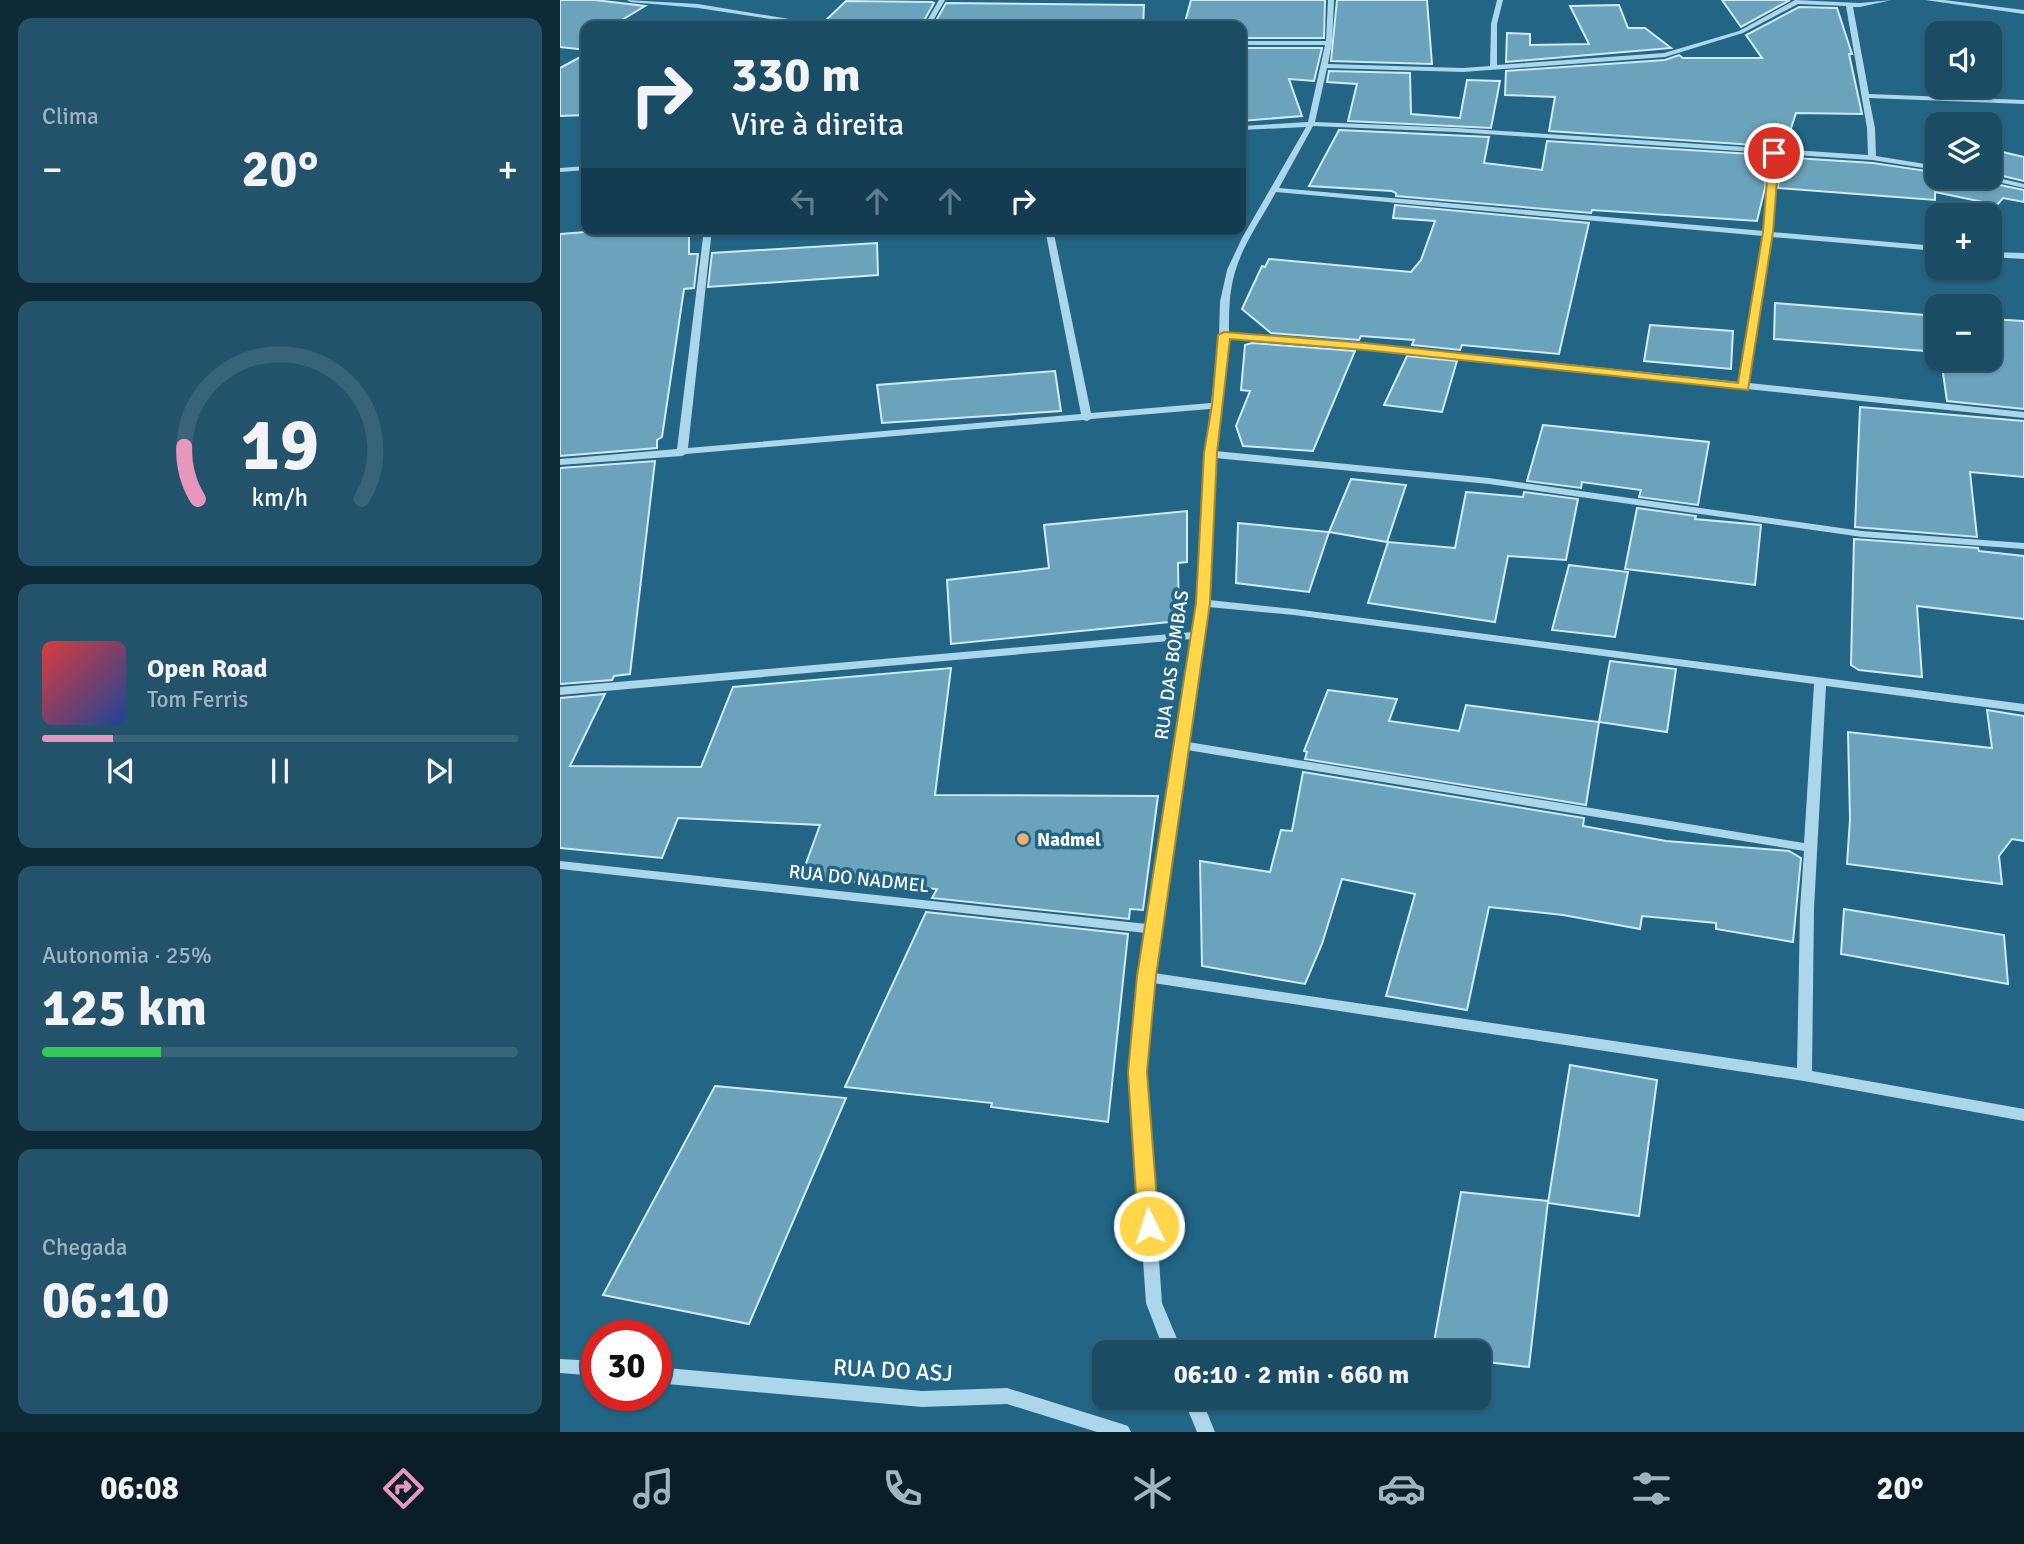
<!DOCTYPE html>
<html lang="pt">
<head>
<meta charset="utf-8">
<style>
  :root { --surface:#1a4c64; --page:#23536a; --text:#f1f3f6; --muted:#9fb4bf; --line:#386378; --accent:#e797bd }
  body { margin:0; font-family:Signika,sans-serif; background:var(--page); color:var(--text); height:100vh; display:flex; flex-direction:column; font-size:26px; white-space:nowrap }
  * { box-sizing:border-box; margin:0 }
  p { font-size:23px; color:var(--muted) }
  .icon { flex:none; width:38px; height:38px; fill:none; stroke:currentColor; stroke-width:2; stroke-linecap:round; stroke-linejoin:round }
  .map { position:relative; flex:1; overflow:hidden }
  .panel { display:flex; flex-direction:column; gap:18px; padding:18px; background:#0e2a37; width:560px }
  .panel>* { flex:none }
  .hud { position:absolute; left:21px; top:21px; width:665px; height:214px; border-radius:14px; box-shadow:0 2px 5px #0004,0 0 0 2px var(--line); background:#1a4c64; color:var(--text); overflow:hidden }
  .buttons { position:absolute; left:1365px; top:21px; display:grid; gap:14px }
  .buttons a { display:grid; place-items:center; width:77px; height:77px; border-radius:14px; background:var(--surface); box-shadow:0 2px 5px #0004,0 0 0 2px var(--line); font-size:35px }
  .speed { position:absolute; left:21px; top:1320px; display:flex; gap:14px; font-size:35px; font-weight:700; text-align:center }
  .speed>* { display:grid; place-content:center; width:91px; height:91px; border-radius:50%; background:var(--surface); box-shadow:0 2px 5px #0004,0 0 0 2px var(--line); line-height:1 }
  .speed .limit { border:10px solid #d22; background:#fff; color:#111 }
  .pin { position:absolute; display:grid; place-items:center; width:60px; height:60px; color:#fff; margin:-30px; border:4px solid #fff; border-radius:50%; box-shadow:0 2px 7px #0007 }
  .me { position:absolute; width:77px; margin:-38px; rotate:356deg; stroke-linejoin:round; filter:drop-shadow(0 0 5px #0008) }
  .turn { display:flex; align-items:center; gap:24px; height:147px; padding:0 35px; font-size:32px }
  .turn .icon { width:91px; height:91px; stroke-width:2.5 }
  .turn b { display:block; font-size:49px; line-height:60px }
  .lanes { display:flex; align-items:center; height:66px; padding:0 35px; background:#0003; justify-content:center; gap:35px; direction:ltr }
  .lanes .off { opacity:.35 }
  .big { font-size:52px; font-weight:700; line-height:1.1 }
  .panel .card { flex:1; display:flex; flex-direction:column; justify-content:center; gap:10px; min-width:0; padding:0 24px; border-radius:14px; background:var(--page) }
  .panel .dial { align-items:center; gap:0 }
  .dial svg { height:182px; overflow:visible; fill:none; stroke:var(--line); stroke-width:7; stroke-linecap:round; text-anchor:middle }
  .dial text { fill:var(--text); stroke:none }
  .song { display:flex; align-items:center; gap:21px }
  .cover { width:84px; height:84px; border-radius:10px; background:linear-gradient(135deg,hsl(0 70% 55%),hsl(220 70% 35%)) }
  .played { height:7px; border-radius:4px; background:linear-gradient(90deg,var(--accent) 15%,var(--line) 15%) }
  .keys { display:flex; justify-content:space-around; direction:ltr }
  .heat { display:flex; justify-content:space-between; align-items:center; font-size:38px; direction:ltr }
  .charge { height:10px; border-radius:5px; background:linear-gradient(90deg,#34c759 25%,var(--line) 0) }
  .trip { position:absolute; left:532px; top:1340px; width:399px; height:70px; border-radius:14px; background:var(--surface); box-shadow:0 2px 5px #0004,0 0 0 2px var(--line); font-weight:700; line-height:70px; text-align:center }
  .tab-bar { display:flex; height:112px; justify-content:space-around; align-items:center; background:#0a1e28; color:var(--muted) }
  .tab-bar .icon { width:49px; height:49px }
  .tab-bar .current { color:var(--accent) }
  .tab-bar b { font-size:32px; color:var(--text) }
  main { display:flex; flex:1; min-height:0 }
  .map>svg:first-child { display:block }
</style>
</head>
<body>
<main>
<section class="panel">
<div class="card"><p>Clima</p>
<div class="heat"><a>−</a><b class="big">20°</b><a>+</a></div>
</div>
<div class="card dial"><svg viewBox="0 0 100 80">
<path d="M14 69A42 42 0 1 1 86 69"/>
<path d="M14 69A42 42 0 0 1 8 46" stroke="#e797bd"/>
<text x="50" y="56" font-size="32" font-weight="700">19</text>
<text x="50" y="72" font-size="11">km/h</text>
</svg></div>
<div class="card">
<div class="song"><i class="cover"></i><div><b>Open Road</b><p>Tom Ferris</p></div></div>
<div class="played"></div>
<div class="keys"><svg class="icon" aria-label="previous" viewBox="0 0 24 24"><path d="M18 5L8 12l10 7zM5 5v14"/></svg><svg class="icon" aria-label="pause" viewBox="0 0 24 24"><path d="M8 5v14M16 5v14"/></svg><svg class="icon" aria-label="next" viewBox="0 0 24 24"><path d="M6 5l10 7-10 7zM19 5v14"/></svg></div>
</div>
<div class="card"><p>Autonomia · 25%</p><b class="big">125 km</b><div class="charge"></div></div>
<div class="card"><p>Chegada</p><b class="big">06:10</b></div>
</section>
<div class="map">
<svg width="1464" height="1432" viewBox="0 0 1464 1432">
  <rect width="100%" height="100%" fill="#226585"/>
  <g fill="#6ba3bc" stroke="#d0ebf7" stroke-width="2">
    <path d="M0,0H35L85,6L52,26H26V50L0,47Z"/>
    <path d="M631,0H765L764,38H681V26H624Z"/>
    <path d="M777,0H867L872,64L771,61Z"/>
    <path d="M1162,0H1230L1181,27Z"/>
    <path d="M286,1L372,2L374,3L361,26H302L266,20Z"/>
    <path d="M386,3L584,5L583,26H373Z"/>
    <path d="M1059,5L1068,28H1085L1111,48L946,62L947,33L970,34V45L1029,44L1010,6Z"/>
    <path d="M1239,7L1277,8L1292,54H1289L1302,114L1236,113L1225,147L989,131L995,97L945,95L946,71L1105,60L1119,55L1123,58H1202L1186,35Z"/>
    <path d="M681,48H762L754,81L729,79L742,116L681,121Z"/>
    <path d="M26,54V115L0,116V68Z"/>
    <path d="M769,71L850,73L851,114L900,118L907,80L940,81L931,128L788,121L797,84L767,82Z"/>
    <path d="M779,130L929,137L924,163L982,170L987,141L1207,155L1205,188L1197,221L1032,210L1031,213L836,196V193L832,191L749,186Z"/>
    <path d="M1430,149L1464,157V181L1430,173Z"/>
    <path d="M1220,157L1313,163L1374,172V177H1414L1416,180L1464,190V202L1443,198L1437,205L1375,192V200L1218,188Z"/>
    <path d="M835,205L1029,223L999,354L902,345L900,350L852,345L854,340L801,336L799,340L711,333L682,309L702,266L705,267L709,259L851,272L861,260L875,221L833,218Z"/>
    <path d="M65,229H129V254H138L134,288L124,289L102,437L97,440V448L0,456V234Z"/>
    <path d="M317,243L318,275L148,287L152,253Z"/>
    <path d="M1215,303L1377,316V352L1214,339Z"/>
    <path d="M1430,319L1464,321V409L1387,401L1381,359H1430Z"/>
    <path d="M1090,325L1173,331L1171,369L1084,361Z"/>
    <path d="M692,343L795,351L753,451L683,446L676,426L690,391L681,390L685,345Z"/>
    <path d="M847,356L897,361L882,412L824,405Z"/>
    <path d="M495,371L501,411L322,423L317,385Z"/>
    <path d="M1300,407L1464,421V477L1410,472L1417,537L1295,527Z"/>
    <path d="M983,425L1149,442L1138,505L1079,497L1081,490L1022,482L1021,488L967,481Z"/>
    <path d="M95,461L70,674L54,676L52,680L0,684V468Z"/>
    <path d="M791,479L846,485L827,542L769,532Z"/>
    <path d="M906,492L963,497L964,492L1018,499L1006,560L948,556L935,622L808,603L828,542L895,548Z"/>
    <path d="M1077,508L1136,516L1135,519L1201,525L1195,585L1065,569Z"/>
    <path d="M627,511V562L618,563L619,621L391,644L387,580L489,568L484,525Z"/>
    <path d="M678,523L769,532L749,592L676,583Z"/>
    <path d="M1294,539L1418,548L1419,551L1464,556V619L1357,606L1362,677L1299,670L1291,665Z"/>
    <path d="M1009,565L1068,572L1055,637L992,630Z"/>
    <path d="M1050,661L1116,669L1107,732L1039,722Z"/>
    <path d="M391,668L375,795L598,796L583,910L570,909L569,919L372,898L377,889L241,877L260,825L118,818L102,858L0,848V698L45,694L10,766L141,767L173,687Z"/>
    <path d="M768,690L837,699L829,721L899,731L906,705L1039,722L1026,805L745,759L747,752L744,751Z"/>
    <path d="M1427,710L1464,716V841L1452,839L1439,856L1442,884L1287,864L1290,819L1288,732L1432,748Z"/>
    <path d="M743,772L1024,818L1023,826L1106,841L1229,851L1241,858L1233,942L1156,929V923L1082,916L1080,929L1003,915L929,907L907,1010L826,996L855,894L782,879L762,944L745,984L642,966L640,861L710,872L721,830L732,831Z"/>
    <path d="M1284,909L1444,935L1448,984L1281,954Z"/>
    <path d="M366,912L568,934L548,1122L431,1107L432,1103L285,1087Z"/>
    <path d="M1010,1065L1097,1080L1079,1216L988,1203Z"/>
    <path d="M155,1086L286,1098L189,1324L43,1295Z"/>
    <path d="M901,1192L988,1201L969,1367L919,1361V1353H872Z"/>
  </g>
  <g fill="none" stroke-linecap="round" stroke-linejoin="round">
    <g fill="#acd6e9" fill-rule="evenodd">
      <path d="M67,0L138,4L271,26H257L138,8L70,2Z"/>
      <path d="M379,0H385L370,26H364Z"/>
      <path d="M768,0H774L772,43L768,64L903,68L930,66L931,24L937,0H943L937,24V65L1104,53L1179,31L1235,0L1300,3L1332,0L1300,7H1293L1309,94L1464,100V104L1309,98L1315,128L1316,156L1377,166V170L1312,160L1218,154L1212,232L1377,246V251L1211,237L1189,383L1464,412V418L805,349L668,338L661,403L663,405L660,407L655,451L929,478L1302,531L1464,543V549L1302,537L929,484L655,458L649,600L734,609L1464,704V712L1266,686L1254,909L1252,1071L1464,1109V1121L1244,1081L593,983L586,1072L602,1303L623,1353H605L586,1303L570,1072L579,977L586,933L0,869V861L587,924L632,639L0,695V687L633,632C644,558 641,483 650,409L531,419L527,421L523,420L126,454L122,456L0,465V459L117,449L144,229H152L128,448L521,414L485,229H493L531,413L651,403L659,335L660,302L667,270L682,238L746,127L681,130V126L748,122L765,45H681V41H766ZM1238,4L1286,6L1307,128L1308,155L896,128L755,122L767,68L903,72L1105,57L1183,33ZM753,126L896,132L1210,153L1204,231L719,188ZM716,192L1203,236L1180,382L805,343L669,333C669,312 669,292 675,272C683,244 702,218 716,192ZM648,607L734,615L1254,684L1244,843L628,742ZM627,750L1244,851L1240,909L1237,1068L594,973Z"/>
      <path d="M1365,0H1384L1464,10V14Z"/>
      <path d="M26,166V170L0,172V168Z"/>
      <path d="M1430,176L1464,184V188L1417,177Z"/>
      <path d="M1430,252L1464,253V259L1430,257Z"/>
      <path d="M0,1359L37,1361V1376L0,1373Z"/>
      <path d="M96,1367L362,1391L447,1388L562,1424L568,1426L571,1432H537L447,1404L362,1407L96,1383Z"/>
      <path d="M623,1398H641L655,1432H637Z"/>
    </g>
  </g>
  <path fill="#ffd54a" stroke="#a68a30" stroke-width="2" d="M1214,150L1219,153L1213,232L1188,390L805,350L670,339L657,453L650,603L596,976L587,1072L599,1226L596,1232L589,1234L581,1232L578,1226L568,1072L577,976L636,603L644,453L652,405L658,335L664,332L805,343L1178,383L1203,232L1209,153Z"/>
  <circle fill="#f5ae6e" stroke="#226585" stroke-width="2.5" cx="463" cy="839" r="7"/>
  <g text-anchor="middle" stroke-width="7" stroke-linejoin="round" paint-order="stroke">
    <g font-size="19" fill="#fff" stroke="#226585">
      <text transform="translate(611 665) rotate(-82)" y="7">RUA DAS BOMBAS</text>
      <text transform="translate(299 878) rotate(6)" y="7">RUA DO NADMEL</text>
    </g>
    <g font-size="19" font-weight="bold" fill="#fff" stroke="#226585" text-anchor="start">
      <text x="477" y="846">Nadmel</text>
    </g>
    <g font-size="23" fill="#fff" stroke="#226585">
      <text transform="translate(333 1370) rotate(3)" y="8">RUA DO ASJ</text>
    </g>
  </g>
</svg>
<div class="buttons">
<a><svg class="icon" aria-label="sound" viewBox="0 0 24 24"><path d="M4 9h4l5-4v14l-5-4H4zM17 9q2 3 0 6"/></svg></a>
<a><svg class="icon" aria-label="layers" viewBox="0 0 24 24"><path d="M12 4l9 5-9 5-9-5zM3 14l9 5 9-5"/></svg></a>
<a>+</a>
<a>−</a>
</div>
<div class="speed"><div class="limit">30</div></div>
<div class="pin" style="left:1214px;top:153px;background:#d93025"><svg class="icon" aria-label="arrive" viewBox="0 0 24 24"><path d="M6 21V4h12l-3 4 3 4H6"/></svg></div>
<svg class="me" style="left:589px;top:1226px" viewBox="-20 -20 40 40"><circle r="17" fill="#ffd54a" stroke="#fff" stroke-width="3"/><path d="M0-11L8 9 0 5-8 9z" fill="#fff"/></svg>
<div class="trip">06:10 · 2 min · 660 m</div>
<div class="hud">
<div class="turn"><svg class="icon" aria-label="right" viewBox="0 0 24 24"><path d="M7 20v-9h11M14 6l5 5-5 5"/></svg><div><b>330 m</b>Vire à direita</div></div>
<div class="lanes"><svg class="icon off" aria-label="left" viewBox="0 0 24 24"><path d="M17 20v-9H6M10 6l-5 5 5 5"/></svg><svg class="icon off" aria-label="ahead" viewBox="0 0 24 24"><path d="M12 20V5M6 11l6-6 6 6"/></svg><svg class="icon off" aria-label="ahead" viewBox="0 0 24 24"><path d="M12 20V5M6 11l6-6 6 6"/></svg><svg class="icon" aria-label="right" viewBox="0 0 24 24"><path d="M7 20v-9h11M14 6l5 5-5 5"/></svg></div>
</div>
</div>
</main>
<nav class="tab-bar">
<b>06:08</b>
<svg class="icon current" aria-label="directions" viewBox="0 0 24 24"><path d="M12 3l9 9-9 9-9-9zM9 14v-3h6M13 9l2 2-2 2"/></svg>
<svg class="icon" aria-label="music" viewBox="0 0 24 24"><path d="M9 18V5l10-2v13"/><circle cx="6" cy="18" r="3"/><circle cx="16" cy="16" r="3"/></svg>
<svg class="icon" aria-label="phone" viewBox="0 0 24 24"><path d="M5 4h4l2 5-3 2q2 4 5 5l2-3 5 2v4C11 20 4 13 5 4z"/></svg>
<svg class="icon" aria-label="climate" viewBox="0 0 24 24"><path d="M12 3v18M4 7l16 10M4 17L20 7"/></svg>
<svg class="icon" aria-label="car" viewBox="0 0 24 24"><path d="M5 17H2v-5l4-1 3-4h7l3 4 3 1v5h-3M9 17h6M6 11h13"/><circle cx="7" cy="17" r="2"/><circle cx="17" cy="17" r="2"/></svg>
<svg class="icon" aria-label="filters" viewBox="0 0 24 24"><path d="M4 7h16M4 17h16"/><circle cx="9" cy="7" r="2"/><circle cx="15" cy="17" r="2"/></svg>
<b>20°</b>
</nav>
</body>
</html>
